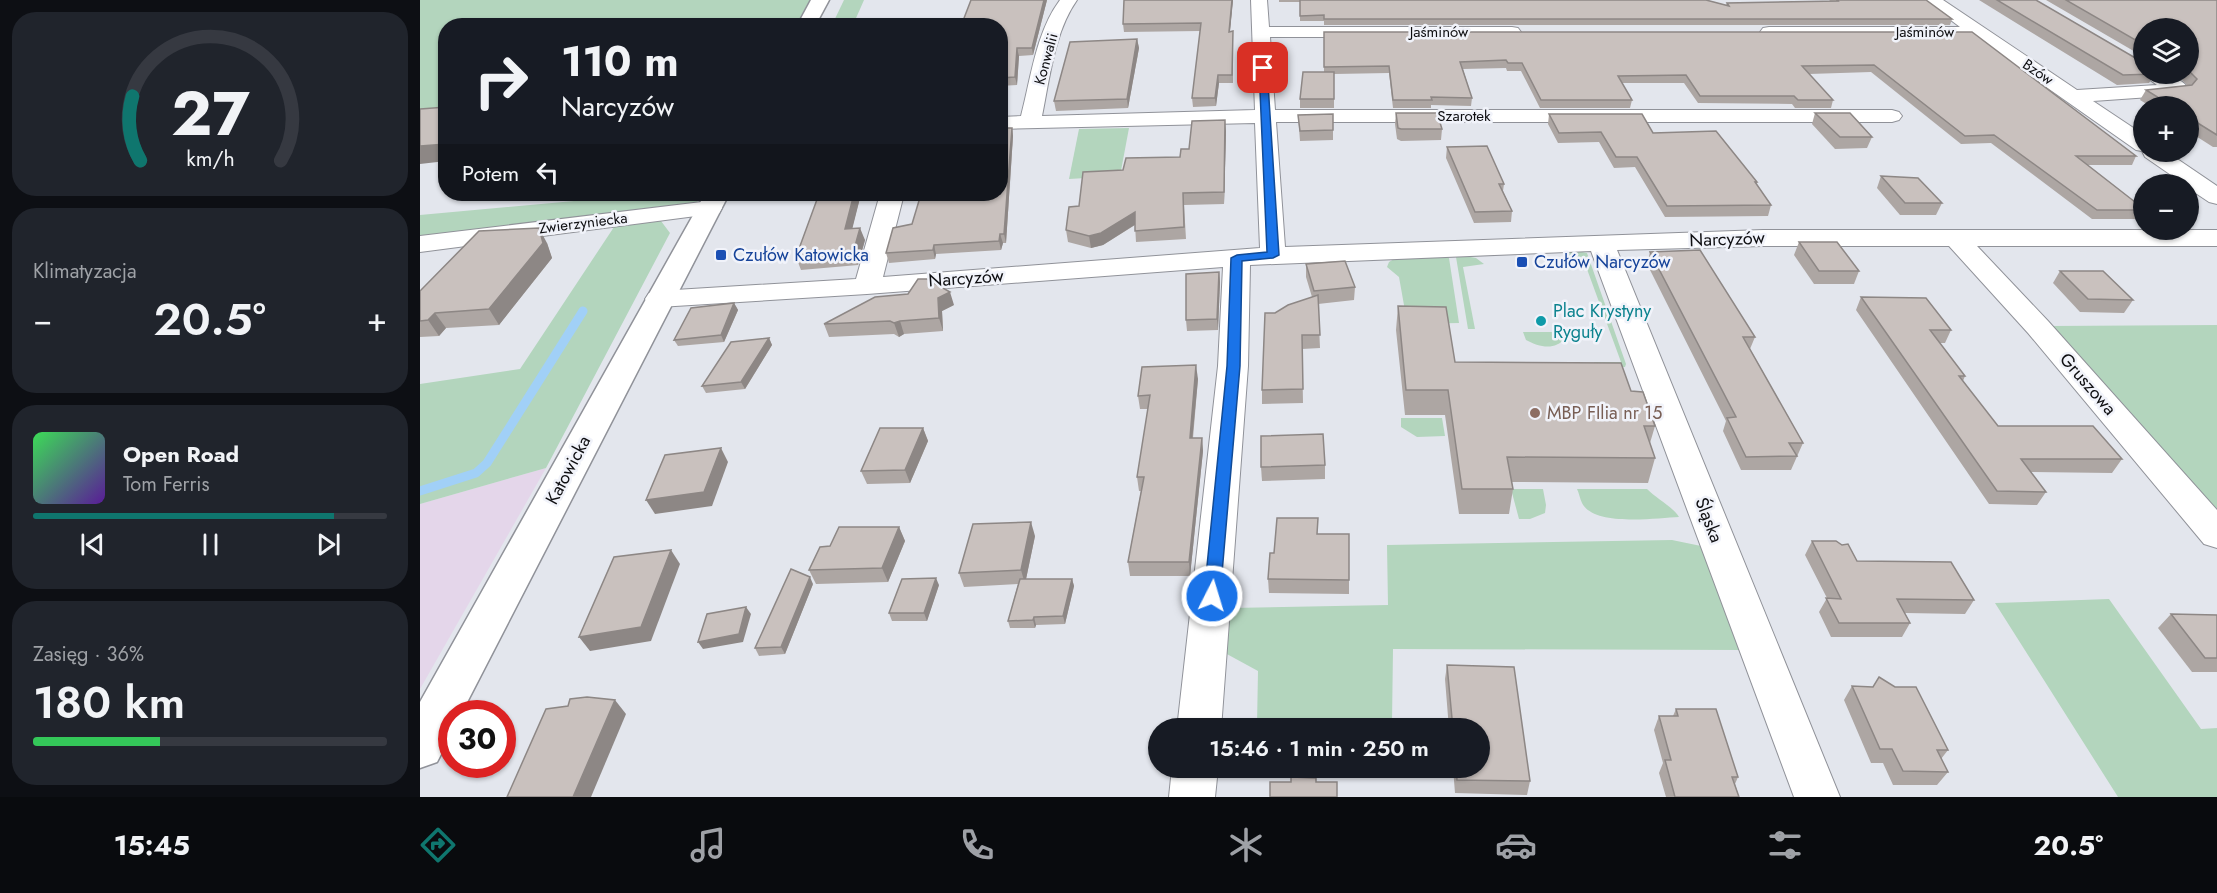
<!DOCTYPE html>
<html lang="pl">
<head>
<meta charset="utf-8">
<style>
  :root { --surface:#171b24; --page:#20242c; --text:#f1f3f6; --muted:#9ea1a6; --line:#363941; --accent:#0f766e }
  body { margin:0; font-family:Jost,sans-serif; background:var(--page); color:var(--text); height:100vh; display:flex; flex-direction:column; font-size:22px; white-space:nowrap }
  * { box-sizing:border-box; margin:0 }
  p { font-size:20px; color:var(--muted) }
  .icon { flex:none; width:33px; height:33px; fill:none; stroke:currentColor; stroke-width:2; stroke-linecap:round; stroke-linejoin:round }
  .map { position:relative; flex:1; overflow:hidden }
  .panel { display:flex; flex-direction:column; gap:12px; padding:12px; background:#0d0f14; width:420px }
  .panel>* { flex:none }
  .top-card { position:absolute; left:18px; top:18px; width:570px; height:183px; border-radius:24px; box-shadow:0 2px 4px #0004; background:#171b24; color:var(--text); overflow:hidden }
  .controls { position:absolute; left:1713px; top:18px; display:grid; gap:12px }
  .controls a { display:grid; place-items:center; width:66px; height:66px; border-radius:50%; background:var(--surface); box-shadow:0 2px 4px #0004; font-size:30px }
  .speed { position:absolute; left:18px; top:700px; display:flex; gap:12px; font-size:30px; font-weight:700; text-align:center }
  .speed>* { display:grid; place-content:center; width:78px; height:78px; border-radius:50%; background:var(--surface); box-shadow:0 2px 4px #0004; line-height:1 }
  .speed .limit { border:9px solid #d22; background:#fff; color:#111 }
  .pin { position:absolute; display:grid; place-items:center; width:51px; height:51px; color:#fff; margin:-26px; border-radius:12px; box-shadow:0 3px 9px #0006 }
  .me { position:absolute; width:66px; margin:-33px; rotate:5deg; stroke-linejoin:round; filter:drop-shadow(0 0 4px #0008) }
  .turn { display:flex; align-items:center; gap:21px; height:126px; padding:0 24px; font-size:27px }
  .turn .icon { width:78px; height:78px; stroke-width:2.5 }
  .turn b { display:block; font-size:42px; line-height:51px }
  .then { display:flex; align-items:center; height:57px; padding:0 24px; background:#0003; gap:12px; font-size:22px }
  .big { font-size:45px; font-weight:600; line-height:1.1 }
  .panel .card { flex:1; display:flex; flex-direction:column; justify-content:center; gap:9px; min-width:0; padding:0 21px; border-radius:24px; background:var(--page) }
  .panel .dial { align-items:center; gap:0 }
  .dial svg { height:156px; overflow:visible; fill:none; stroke:var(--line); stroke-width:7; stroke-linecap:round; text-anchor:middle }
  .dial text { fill:var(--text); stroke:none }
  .song { display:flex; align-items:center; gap:18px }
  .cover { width:72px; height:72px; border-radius:9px; background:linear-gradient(135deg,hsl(130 70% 55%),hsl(270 70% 35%)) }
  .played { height:6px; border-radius:3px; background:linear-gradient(90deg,var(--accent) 85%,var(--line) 85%) }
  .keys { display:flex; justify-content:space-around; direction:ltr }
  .heat { display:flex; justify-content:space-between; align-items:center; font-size:33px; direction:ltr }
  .charge { height:9px; border-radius:4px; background:linear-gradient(90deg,#34c759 36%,var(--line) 0) }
  .trip { position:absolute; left:728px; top:718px; width:342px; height:60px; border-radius:30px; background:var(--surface); box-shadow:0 2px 4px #0004; font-weight:600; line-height:60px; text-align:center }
  .tab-bar { display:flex; height:96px; justify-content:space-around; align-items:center; background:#090b0e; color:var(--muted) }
  .tab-bar .icon { width:42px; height:42px }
  .tab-bar .current { color:var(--accent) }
  .tab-bar b { font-size:27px; color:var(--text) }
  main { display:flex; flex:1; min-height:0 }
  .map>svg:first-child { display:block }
</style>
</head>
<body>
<main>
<section class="panel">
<div class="card dial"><svg viewBox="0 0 100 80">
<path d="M14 69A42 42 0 1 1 86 69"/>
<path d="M14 69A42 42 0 0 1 10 36" stroke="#0f766e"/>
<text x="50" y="56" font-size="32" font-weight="700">27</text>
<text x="50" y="72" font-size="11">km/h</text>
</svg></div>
<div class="card"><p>Klimatyzacja</p>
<div class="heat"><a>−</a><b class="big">20.5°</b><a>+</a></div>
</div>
<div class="card">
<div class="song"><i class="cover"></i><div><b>Open Road</b><p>Tom Ferris</p></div></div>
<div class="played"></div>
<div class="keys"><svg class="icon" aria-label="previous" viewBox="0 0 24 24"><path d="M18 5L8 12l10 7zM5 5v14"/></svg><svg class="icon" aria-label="pause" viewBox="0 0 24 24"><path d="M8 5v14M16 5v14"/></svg><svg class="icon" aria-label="next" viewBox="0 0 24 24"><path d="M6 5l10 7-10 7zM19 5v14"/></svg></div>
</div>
<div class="card"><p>Zasięg · 36%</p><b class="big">180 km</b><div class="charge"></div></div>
</section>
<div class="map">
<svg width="1797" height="797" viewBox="0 0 1797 797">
  <rect width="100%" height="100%" fill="#e3e6ed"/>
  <path fill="#e4d6ea" d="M126,468L0,689V504Z"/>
  <g fill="#b3d5bd">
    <path d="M0,0H390L376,25L26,26L25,118L0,120Z"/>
    <path d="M424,0H444L433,25H412Z"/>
    <path d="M709,128L700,176L649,179L659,129Z"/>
    <path d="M191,194H282L277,202L0,236V215L187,198Z"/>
    <path d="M241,221L250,233L126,468L0,504V384L100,369L194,227Z"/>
    <path d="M1154,250L1167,253L1206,364L1205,367H1176L1174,362H1201L1164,261L1146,260L1148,253Z"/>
    <path d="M1023,255L1029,258L1039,323L991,324L987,322L979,277L967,267L969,262L974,259Z"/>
    <path d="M1040,255L1056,258L1064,264L1043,267L1055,329H1048L1036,257Z"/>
    <path d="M1797,325V512L1630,326Z"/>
    <path d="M1103,332H1144L1145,338C1135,351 1119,347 1106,340Z"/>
    <path d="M981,418H1022L1025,436L997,437L981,427Z"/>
    <path d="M1091,489H1123L1126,505L1125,513L1110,519H1099Z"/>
    <path d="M1157,489H1227C1236,498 1254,508 1259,517C1236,518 1174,527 1162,503C1160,499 1159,493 1157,489Z"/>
    <path d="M1252,540L1281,546L1324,650L973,649L972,722L837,725L838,671L805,653L811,608L968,605L967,545Z"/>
    <path d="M1689,599L1781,729L1797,728V797H1698L1575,603Z"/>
  </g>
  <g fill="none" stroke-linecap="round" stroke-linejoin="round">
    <path stroke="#a1d0f7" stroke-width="9" d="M0,491L56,473L67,463L163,311"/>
    <defs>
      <g id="street">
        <path d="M640,0H657C634,33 630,77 622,116L835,110L831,0H847L849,27H1092L1098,28L1101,32L1098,36L1092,37H850L855,110H1472L1479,112L1482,116L1479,120L1472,122H856L865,247L1343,230H1797V246H1557L1628,321L1797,510V548L1784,544L1608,333L1529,246H1343L1197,250L1420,797H1374L1171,251L830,265L828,366L801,729H757L798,366L803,267L447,294L239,307L229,305L225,299L229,293L239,291L436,279L460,194H484L463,277L840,248L835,123L580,129V117L601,116C611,78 616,32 640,0Z"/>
        <path d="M1504,0H1523L1657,90L1737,85L1722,74L1724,72C1738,77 1757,72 1769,89L1766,93L1759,95L1673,101L1724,135V152H1747L1797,186V204L1789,202L1768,188V184H1764L1725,157L1722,151L1716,150L1555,37H1349L1343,36L1340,32L1343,28L1349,27H1540Z"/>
        <path d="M290,201L299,203L302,208L299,213L0,252V236Z"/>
        <path d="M752,768H798L795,797H749Z"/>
      </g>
      <g id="secondary">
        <path d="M391,0H409L395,26H377Z"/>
        <path d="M285,194H309L41,714H32V733L17,762L0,768V702Z"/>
      </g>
    </defs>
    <use href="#street" stroke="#909299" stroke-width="2"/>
    <use href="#secondary" stroke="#909299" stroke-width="3"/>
    <use href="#street" fill="#fff" fill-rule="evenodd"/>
    <use href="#secondary" fill="#fff" fill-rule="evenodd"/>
  </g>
  <g fill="#ada6a3">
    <path d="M627,0L613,55L599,56L597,85L580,86V26Z"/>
    <path d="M704,0H813L810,32L813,39V83H799L796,106L773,107L772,98L780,31L704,32L703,24Z"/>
    <path d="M859,0H1286L1306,5L1307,3L1410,1L1409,0H1506L1532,19L1530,25H904V21H880V2H859Z"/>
    <path d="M1559,0H1616L1724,74H1735L1729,83L1697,85Z"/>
    <path d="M1626,0H1797V147H1793L1768,131V106H1730L1720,100L1726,90L1768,86L1761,79L1747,74H1768V28H1724V57Z"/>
    <path d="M904,32H1552L1716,156L1712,165H1667L1724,209V213L1720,219H1672L1571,143L1541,144L1451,72L1389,74L1413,100L1411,108H1375L1372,104L1278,103L1264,83H1202L1212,100L1210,108H1120L1101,71H1087L1086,68L1043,69L1052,98L1051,106L1011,105V108H973L969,73L914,74V108H880V99L904,72Z"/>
    <path d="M717,39L719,48L708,108L636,111L634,101Z"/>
    <path d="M976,113L1022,129L1021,140L981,141L977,139L975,124Z"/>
    <path d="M1395,113L1452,137L1447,148L1415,149L1392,124Z"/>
    <path d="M913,114V140L880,141L878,115Z"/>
    <path d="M1129,114L1233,133L1337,182L1336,185L1351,205L1348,216L1245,217L1215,167L1194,168L1179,142L1138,143L1128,124Z"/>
    <path d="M592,128L593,136L586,243H583L581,250L516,254L515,259L469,263L466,253L492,224Z"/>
    <path d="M806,131L804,204L764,205L766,239L716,242L715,225L683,245L671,248L648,242L646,230L659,206L760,157L769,149Z"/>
    <path d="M1027,147L1084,184L1083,191L1092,211L1091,222L1054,223L1026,158Z"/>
    <path d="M1461,176L1522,203L1516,215H1480L1457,188Z"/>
    <path d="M399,194H441L432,228L445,240L438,265L381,270L376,257Z"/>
    <path d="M1379,242L1439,271L1434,284H1394L1374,255Z"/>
    <path d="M127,243L132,258L79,325L26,328L19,336L0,337V291Z"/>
    <path d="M1230,252L1335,337L1330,349L1383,443L1371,470H1321L1303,431L1306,421L1227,264Z"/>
    <path d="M886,264L935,287L934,300L898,304L900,348L882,349L883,403L842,404V390L855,313L892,297L886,277Z"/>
    <path d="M1640,271L1713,300L1704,313L1660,312L1633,283Z"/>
    <path d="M799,272L800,282L798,330L767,331L766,320Z"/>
    <path d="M1441,297L1531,330L1525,343H1520L1545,376L1543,381L1578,426L1702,459L1692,473L1611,472L1626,492L1617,505L1569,504L1436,310Z"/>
    <path d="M314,303L318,310L304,342L258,346L254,340Z"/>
    <path d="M534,305L522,311L523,331L484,334L479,337L474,334L409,337L404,324Z"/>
    <path d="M978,306L1035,362L1235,426L1230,443L1235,458L1228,483L1092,482L1093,489L1089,514H1039L1025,415H985L976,330Z"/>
    <path d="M349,338L352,345L325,389L286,393L282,386Z"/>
    <path d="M778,379L773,438H782L783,451L770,576H710L708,562L721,491H719L717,477L728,409H720L718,396Z"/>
    <path d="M503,428L508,441L490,483L447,484L441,471Z"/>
    <path d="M905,465V479L842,481L841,467Z"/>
    <path d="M479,527L485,541L468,582L396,584L389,570L410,546Z"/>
    <path d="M898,534L929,580V594L849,593L848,579L854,553Z"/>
    <path d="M615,536L606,579H652L654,586L645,624L616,625L615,628H590L588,621L598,584L544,587L539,573Z"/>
    <path d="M1392,541L1437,561L1554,600L1545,614L1485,613L1490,623L1482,637H1411L1399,612L1407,598L1385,555Z"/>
    <path d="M393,584L365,654L339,656L335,648Z"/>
    <path d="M519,585L507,621H472L469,613Z"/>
    <path d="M1751,614L1797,615V672H1772L1738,628Z"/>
    <path d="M1027,665L1110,781L1107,795L1035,793L1033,768H1059V729H1029L1025,679Z"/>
    <path d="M1432,686L1528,750L1521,759L1528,772L1517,785H1473L1463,763H1451L1424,700Z"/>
    <path d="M1256,709L1318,777L1315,784L1319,797H1246L1239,773L1243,763L1234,730L1239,716H1253Z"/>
  </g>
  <g fill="#8d8785">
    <path d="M624,0H627L613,55L612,48Z"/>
    <path d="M812,0H813L809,40V32Z"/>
    <path d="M717,39L719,48L708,108L707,99Z"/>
    <path d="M597,48L599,56L597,85L595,77Z"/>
    <path d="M798,75L799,83L796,106L795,98Z"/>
    <path d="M805,120L806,131L804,204V192Z"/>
    <path d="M592,128L593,136L586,243L584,234Z"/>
    <path d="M26,144V161L0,164V146Z"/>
    <path d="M434,194H441L429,242L425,229Z"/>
    <path d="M715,212L716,224L683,245L671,248L669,236Z"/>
    <path d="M119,228L127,243L132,258L79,325L69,309Z"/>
    <path d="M440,228L445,240L438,265L433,253Z"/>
    <path d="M580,234L583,243L581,250L579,241Z"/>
    <path d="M514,245L516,254L515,259L513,250Z"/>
    <path d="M799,272L800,282L798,330L797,319Z"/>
    <path d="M530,292L534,305L522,311L523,331L519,318L518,298Z"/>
    <path d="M314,303L318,310L304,342L301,335Z"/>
    <path d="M15,313L26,328L19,336L8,320Z"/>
    <path d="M480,321L484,334L479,337L474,323Z"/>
    <path d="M349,338L352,345L325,389L321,382Z"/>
    <path d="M776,365L778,379L771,452L770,438Z"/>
    <path d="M503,428L508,441L490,483L485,470Z"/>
    <path d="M782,438L783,451L770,576L769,562Z"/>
    <path d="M301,448L308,462L292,506L235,514L226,500Z"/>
    <path d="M611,522L615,536L605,584L601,570Z"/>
    <path d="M479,527L485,541L468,582L462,568Z"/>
    <path d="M251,550L260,564L231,641L170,651L159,637Z"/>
    <path d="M390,577L393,584L365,654L361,647Z"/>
    <path d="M516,578L519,585L507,621L504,613Z"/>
    <path d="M652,579L654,586L645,624L643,616Z"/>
    <path d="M326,607L331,614L323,642L283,649L278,642Z"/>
    <path d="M614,617L616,625L615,628L613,620Z"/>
    <path d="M195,700L206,714L171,797H153Z"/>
  </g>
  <g fill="#c9c1be" stroke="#8d8785" stroke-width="1.5">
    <path d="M551,0H624L612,48H597L595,77L580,78V26H541Z"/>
    <path d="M704,0H812L809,32L813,31L812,75H798L795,98H772L781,23L703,24Z"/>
    <path d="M880,0H1286L1309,6L1307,3L1418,1L1417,0H1506L1532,19H904V15L880,16Z"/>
    <path d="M1577,0H1616L1724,63V74H1733L1703,75Z"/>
    <path d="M1646,0H1797V135L1768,117V106H1752L1726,90L1772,85L1777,79L1768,70V28H1724V45Z"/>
    <path d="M904,32H1552L1716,156H1656L1724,209V210H1677L1574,135L1545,136L1454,65L1382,66L1413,100H1378L1374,96H1280L1266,75L1198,76L1212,100H1121L1102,63H1088L1086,60L1040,62L1052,98L1011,97L1012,100H973L969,66L904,67Z"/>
    <path d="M717,39L707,99L634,101L650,42Z"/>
    <path d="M883,72H914V99H880Z"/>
    <path d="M26,107V144L0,146V109Z"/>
    <path d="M976,113H1017L1022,129H981L978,128Z"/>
    <path d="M1395,113H1430L1452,137H1420Z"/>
    <path d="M913,114V130L880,131L878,115Z"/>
    <path d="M1129,114H1222L1233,133L1296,131L1337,182H1335L1351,205L1247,206L1217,157H1196L1181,132L1139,133Z"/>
    <path d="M805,120L804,192L763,193L764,227L715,231V212L681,233L669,236L646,230L649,207L659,206L663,172L703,170L706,158L760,157L761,149H769L772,121Z"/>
    <path d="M580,128H592L584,234H580L579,241L514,245L513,250L466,253L473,228L492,224L501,194H580Z"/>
    <path d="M1067,146L1084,184H1079L1092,211L1055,212L1027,147Z"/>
    <path d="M1461,176L1498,178L1522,203H1485Z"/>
    <path d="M399,194H434L425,229L440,228L433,253L376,257Z"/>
    <path d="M119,228L123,243L69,309L15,313L8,320L0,321V291L59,231Z"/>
    <path d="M1379,242H1417L1439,271H1399Z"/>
    <path d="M1280,250L1335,337H1323L1383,443H1369L1377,456L1326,457L1307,418L1316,417L1230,252Z"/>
    <path d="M925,261L935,287L894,291L886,264Z"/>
    <path d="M1640,271H1683L1713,300L1668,299Z"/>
    <path d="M799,272L797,319L766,320V274Z"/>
    <path d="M498,279H507L530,292L518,298L519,318L480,321L474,323L470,321L404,324L455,297L488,294Z"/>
    <path d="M898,295L900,335H882L883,389L842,390L845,313H855L868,305Z"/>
    <path d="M1441,297L1506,298L1531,330H1510L1545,376H1539L1578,426H1673L1702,459H1601L1626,492L1577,491Z"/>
    <path d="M314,303L301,335L254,340L271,308Z"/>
    <path d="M978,306L1026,307L1035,362L1201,363L1211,391L1223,392L1235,426H1224L1235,458L1087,457L1093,489H1042L1028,390H986Z"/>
    <path d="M349,338L321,382L282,386L311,342Z"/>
    <path d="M776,365L770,438H782L769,562H708L724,477H717L730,395L718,396L722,367Z"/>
    <path d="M460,428H503L485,470L441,471Z"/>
    <path d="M903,434L905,465L841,467V436Z"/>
    <path d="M301,448L284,492L226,500L245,455Z"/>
    <path d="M857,518H898L897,534H929V580L848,579L850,553H854Z"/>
    <path d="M611,522L601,570L539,573L553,524Z"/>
    <path d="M419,527H479L462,568L389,570L400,547L410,546Z"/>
    <path d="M1392,541H1416L1422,545L1428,544L1437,561L1531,562L1554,600L1477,599L1490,623H1419L1406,598L1421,599Z"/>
    <path d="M251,550L221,627L159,637L194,557Z"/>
    <path d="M371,569L390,577L361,647L335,648Z"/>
    <path d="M516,578L504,613H469L482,579Z"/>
    <path d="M600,579H652L643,616L614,617L613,620L588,621Z"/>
    <path d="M326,607L319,634L278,642L287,614Z"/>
    <path d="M1751,614L1797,615V658H1785Z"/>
    <path d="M1027,665L1094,667L1110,781L1037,780L1036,768H1059V729H1033Z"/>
    <path d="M1459,677L1475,687H1496L1528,750H1517L1528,772L1483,771L1472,749H1460L1432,686L1453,687Z"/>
    <path d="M167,697L195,700L153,797H87L126,709L148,706L150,699Z"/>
    <path d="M1256,709H1296L1318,777H1312L1319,797H1255L1245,760H1251L1239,716H1258Z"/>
    <path d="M871,777L896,778V782H917V797H850V782H871Z"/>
  </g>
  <path fill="#1a73e8" stroke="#114b97" stroke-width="1.5" d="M843,66L847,68L859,255L853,258L822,261L820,366L800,596L798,601L792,603L786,601L784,596L807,366L811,258L817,255L847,252L839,68Z"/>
  <g fill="#1a4fb4" stroke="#f1f3fa" stroke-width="2">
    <rect x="295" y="249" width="12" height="12" rx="3"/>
    <rect x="1096" y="256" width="12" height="12" rx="3"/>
  </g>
  <circle fill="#0f9aa8" stroke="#f1f3fa" stroke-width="2" cx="1121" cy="321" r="6"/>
  <circle fill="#8d6e63" stroke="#f1f3fa" stroke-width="2" cx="1115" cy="413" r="6"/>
  <g text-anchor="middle" stroke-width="5" stroke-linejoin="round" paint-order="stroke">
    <g font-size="15" fill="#0e0e11" stroke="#f1f3fa">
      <text x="1019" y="37">Jaśminów</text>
      <text x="1505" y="37">Jaśminów</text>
      <text transform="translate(626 59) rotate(-75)" y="5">Konwalii</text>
      <text transform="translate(1618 72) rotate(34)" y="5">Bzów</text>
      <text x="1044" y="121">Szarotek</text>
      <text transform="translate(163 223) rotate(-7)" y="5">Zwierzyniecka</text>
    </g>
    <g font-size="18" fill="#0e0e11" stroke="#f1f3fa">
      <text transform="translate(1307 239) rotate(-2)" y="6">Narcyzów</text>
      <text transform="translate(546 278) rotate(-4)" y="6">Narcyzów</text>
      <text transform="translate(1668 384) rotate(49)" y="6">Gruszowa</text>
      <text transform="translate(148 470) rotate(-62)" y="6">Katowicka</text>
      <text transform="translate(1289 520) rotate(69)" y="6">Śląska</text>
    </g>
    <g font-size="18" fill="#164399" stroke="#f1f3fa" text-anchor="start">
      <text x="313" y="261">Czułów Katowicka</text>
      <text x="1114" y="268">Czułów Narcyzów</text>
    </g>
    <g font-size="18" fill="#0d838f" stroke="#f1f3fa" text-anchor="start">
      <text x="1133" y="317">Plac Krystyny<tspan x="1133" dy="21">Ryguły</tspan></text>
    </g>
    <g font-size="18" fill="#785e54" stroke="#f1f3fa" text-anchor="start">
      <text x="1127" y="419">MBP FIlia nr 15</text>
    </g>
  </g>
</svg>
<div class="controls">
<a><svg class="icon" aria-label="layers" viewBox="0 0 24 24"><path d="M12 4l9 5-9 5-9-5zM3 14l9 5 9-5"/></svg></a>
<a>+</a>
<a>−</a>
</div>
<div class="speed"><div class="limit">30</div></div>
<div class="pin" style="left:843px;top:68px;background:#d93025"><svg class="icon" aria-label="arrive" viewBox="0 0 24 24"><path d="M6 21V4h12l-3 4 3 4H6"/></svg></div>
<svg class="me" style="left:792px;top:596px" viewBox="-20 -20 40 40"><circle r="17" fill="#1a73e8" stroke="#fff" stroke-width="3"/><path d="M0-11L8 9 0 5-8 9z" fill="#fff"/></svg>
<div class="trip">15:46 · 1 min · 250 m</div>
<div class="top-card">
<div class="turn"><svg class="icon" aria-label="right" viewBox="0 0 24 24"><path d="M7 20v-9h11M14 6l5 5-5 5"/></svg><div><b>110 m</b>Narcyzów</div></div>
<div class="then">Potem<svg class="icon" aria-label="left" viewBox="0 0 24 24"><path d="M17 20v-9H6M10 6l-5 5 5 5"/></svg></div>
</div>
</div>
</main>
<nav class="tab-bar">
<b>15:45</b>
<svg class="icon current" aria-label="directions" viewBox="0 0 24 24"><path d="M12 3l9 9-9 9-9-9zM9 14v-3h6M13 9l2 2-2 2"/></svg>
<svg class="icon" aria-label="music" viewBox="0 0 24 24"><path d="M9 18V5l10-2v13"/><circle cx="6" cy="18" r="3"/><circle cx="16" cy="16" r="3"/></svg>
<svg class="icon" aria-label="phone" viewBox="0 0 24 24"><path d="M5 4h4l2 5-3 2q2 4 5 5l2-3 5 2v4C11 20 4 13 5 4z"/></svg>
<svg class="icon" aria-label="climate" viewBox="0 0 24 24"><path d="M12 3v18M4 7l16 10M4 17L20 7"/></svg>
<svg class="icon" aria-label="car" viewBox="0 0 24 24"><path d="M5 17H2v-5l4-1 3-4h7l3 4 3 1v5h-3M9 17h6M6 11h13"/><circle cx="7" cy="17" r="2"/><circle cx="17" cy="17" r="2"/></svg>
<svg class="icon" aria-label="filters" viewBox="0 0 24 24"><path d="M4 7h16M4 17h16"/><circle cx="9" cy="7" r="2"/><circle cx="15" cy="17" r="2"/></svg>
<b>20.5°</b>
</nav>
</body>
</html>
